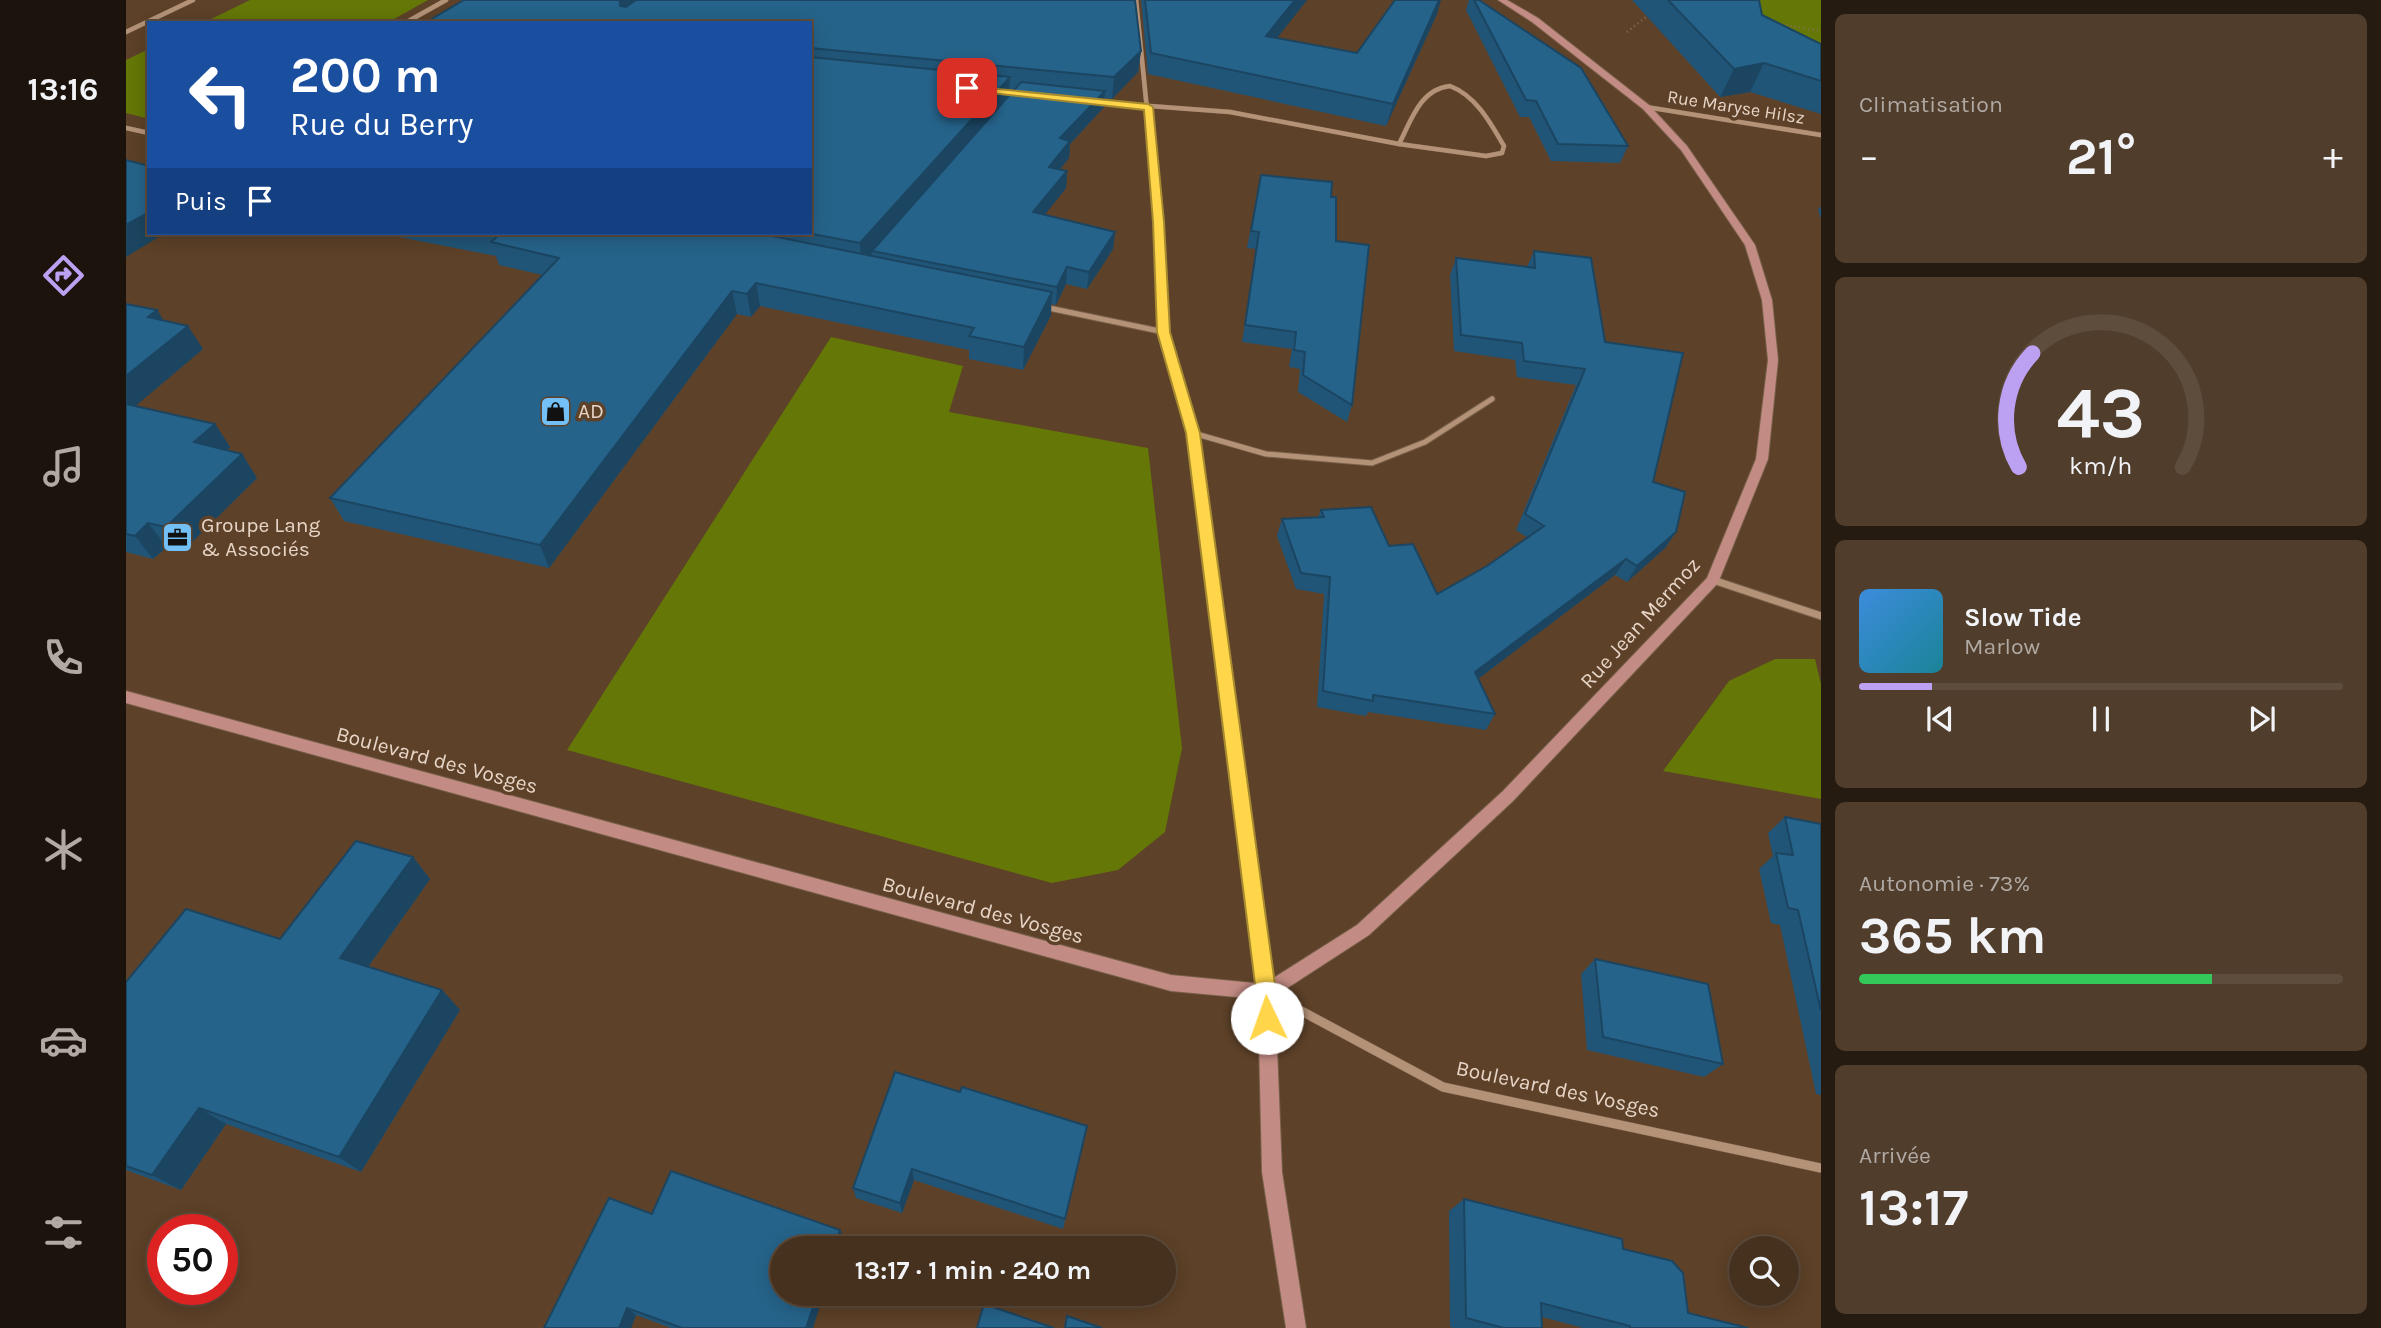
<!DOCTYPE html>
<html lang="fr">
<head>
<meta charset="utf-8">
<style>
  :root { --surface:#46311e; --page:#503d2b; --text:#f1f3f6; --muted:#b0a9a4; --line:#5e4c3c; --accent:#bca0f2 }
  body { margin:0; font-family:Karla,sans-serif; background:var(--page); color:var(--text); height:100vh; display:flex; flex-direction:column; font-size:26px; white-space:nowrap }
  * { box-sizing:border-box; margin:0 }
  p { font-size:23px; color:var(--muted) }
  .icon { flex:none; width:38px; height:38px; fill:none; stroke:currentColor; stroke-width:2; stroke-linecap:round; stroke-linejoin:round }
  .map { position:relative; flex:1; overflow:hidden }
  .panel { display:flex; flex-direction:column; gap:14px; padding:14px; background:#261b10; width:560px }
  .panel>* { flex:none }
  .banner { position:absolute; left:21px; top:21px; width:665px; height:214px; border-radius:0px; box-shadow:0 4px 18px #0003,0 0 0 2px var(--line); background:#1a4fa0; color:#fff; overflow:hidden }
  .tools { position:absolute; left:1603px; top:1236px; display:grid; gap:14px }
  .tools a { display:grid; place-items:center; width:70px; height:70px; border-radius:50%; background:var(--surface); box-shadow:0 4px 18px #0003,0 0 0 2px var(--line); font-size:35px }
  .speed { position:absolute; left:21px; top:1214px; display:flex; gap:14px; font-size:35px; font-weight:700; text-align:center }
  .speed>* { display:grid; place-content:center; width:91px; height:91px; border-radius:50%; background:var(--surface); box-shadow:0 4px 18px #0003,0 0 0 2px var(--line); line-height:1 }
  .speed .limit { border:10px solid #d22; background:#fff; color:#111 }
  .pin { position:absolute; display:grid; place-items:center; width:60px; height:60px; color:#fff; margin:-30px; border-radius:14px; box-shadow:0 4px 10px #0006 }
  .me { position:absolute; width:77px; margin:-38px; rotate:357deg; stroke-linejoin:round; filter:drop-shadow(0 0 5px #0008) }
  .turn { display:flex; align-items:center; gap:24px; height:147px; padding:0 28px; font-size:32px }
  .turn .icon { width:91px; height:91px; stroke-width:2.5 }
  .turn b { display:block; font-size:49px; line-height:60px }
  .then { display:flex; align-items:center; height:66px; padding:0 28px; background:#0003; gap:14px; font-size:26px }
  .big { font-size:52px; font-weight:700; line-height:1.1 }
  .panel .tile { flex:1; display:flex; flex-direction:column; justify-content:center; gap:10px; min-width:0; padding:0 24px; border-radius:10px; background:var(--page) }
  .panel .dial { align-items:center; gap:0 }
  .dial svg { height:182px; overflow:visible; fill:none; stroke:var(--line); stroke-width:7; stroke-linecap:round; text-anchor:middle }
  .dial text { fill:var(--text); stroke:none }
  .song { display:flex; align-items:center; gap:21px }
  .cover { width:84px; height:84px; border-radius:10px; background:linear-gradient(135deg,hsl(210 70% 55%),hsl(190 70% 35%)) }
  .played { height:7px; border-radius:4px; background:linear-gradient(90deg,var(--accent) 15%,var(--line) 15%) }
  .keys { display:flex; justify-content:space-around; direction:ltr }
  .heat { display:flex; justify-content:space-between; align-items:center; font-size:38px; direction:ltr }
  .charge { height:10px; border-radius:5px; background:linear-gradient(90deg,#34c759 73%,var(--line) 0) }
  .trip { position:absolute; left:644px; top:1236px; width:406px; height:70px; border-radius:35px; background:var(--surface); box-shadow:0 4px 18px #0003,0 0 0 2px var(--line); font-weight:700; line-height:70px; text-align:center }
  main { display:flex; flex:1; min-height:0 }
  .tab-bar { display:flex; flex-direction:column; width:126px; justify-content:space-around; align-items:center; background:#1c140c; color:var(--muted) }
  .tab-bar .icon { width:49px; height:49px }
  .tab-bar .on { color:var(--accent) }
  .tab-bar b { font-size:32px; color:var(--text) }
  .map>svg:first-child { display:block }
</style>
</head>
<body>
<main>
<nav class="tab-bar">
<b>13:16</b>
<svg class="icon on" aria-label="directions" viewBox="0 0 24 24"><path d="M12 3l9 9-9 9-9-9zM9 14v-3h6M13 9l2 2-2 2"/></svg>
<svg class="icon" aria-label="music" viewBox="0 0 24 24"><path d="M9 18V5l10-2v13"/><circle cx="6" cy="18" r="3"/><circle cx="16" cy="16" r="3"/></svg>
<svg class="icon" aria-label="phone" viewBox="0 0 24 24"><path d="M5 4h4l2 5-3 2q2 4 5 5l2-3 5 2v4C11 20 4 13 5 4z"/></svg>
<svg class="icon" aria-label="climate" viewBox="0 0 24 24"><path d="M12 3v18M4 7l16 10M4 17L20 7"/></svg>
<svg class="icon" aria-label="car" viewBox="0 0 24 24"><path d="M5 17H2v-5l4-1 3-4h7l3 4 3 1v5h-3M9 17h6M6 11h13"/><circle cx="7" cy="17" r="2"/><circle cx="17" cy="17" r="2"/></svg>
<svg class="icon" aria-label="filters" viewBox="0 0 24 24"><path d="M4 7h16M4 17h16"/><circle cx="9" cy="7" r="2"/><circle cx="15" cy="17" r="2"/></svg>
</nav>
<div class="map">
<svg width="1695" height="1328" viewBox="0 0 1695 1328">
  <rect width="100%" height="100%" fill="#5d4128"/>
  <g fill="#647707">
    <path d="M124,0H302L261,23H77Z"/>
    <path d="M1601,0H1695V67Z"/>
    <path d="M23,49V119L0,113V60Z"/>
    <path d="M705,337L837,366L823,412L1022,448L1056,748L1039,832L992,870L926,883L441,750Z"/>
    <path d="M1649,659H1689L1695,684V799L1537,771L1603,681Z"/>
  </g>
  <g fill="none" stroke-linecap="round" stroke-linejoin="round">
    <defs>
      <g id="minor-far3">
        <path d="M1010,0L1032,219"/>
        <path d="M279,23L320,0"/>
        <path d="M0,32L67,0"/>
        <path d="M1324,86C1350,96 1364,122 1378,146L1376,153L1360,156L1273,144C1285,121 1294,89 1324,86Z"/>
        <path d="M970,102L1104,112L1273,144"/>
        <path d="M1520,107L1695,135"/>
        <path d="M0,128L23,133"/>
      </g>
      <g id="minor-far2">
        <path d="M1031,217L1038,332L1067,433L1076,499"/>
        <path d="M918,307L1038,332"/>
        <path d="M1067,433L1140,454L1246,463L1299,442L1366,399"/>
      </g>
      <g id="minor-far1">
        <path d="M1075,498L1123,862"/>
        <path d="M1587,580L1695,616"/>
      </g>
      <path id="minor" d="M1123,860L1140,992L1317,1087L1695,1168"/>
      <path id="secondary" d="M1372,0H1381L1412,18L1523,105L1561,146L1629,245L1646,300L1652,360L1642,459L1592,583L1387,801L1243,935L1149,996L1156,1172L1180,1328H1160L1136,1172L1132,999L1045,991L0,703V691L1045,975L1138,984L1231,925L1377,791L1581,578L1630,459L1642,360L1636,300L1619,245L1555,150L1517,109L1406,22Z"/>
    </defs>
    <use href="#minor-far3" stroke="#775f49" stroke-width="5"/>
    <use href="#minor-far2" stroke="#775f49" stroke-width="7"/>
    <use href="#minor-far1" stroke="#775f49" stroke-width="9"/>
    <use href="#minor" stroke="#775f49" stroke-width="10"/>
    <use href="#secondary" stroke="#775f49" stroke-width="2"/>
    <g stroke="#876e59" stroke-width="2.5" stroke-dasharray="1 3.5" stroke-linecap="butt">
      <path d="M1651,24L1695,31"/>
      <path d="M1501,32L1525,13"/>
    </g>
    <use href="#minor-far3" stroke="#b49278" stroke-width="4.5"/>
    <use href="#minor-far2" stroke="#b49278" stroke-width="5"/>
    <use href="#minor-far1" stroke="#b49278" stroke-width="7"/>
    <use href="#minor" stroke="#b49278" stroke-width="9"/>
    <use href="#secondary" fill="#c28b83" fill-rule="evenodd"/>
  </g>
  <g fill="#215577" fill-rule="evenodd">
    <path d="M1015,0H1181L1151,38L1231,53L1311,14L1260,126L1022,74Z"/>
    <path d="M1343,0H1353L1502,146L1494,163L1425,161L1403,117H1394L1340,10Z"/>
    <path d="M1506,0H1633L1636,15L1695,44V114L1624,92L1594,97Z"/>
    <path d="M684,23L1015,51L1012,72L986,99L979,98L978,107L944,144L943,158L934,169L941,171L940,188L918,215L989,232L987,249L961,289L940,284L930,305L925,304V315L897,370L843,359V350L634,306L625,317L611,314L423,568L218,521L204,498L416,275L373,265L370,256L253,233H684ZM883,89H890L883,96Z"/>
    <path d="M1135,175L1205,197L1226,405L1221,422L1172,392L1174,369L1163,367L1166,349L1116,342L1130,249L1121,248Z"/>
    <path d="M1695,206V219L1692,210Z"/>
    <path d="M1408,251L1479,342L1527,482L1550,532L1539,548L1501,582L1489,575L1352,679L1369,714L1360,730L1242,712L1240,716L1191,707L1198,594L1170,589L1151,536L1156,519L1192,517L1195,510L1263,546L1311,594L1361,566L1402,538L1390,530L1450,385L1391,377L1389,360L1328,351L1324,275L1330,258L1401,267Z"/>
    <path d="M0,304L31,310L37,320L77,349L9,406L89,424L104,447L101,450L116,454L131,478L57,551L41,547L27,559L0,552Z"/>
    <path d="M1659,817L1695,824V1095L1690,1094L1654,925L1645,923L1633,869L1647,856L1642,833Z"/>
    <path d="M287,857L304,879L242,967L316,990L334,1010L235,1172L100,1124L55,1190L0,1170V982L154,939Z"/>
    <path d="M1469,959L1597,1064L1578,1077L1461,1050L1455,974Z"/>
    <path d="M834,1092L961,1126L937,1229L788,1180L776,1213L730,1198L727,1188Z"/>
    <path d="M1338,1199L1497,1249L1562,1313L1622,1328H1457L1416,1317V1328H1328L1324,1327L1323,1211Z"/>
    <path d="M526,1214L714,1230L717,1238L714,1248H656L687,1328H545L510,1315L505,1328H418Z"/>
  </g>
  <g fill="#1b4561">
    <path d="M494,0H528L499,19L494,6Z"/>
    <path d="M1169,0H1181L1136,57L1140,36Z"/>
    <path d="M1313,0H1315L1311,14L1260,126L1267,104Z"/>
    <path d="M1015,51L1012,72L986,99L988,77Z"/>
    <path d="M1638,63L1624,92L1594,97L1608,69Z"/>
    <path d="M884,77L883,98L746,251V254L736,266L734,243Z"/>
    <path d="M979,91L978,107L944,144L943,158L922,184L923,167L934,138Z"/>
    <path d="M941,171L940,188L907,230V212Z"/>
    <path d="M23,212V233H39L0,257V225Z"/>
    <path d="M989,232L987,249L961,289L963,272Z"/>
    <path d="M941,267L940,284L930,305L931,287Z"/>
    <path d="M630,283L634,306L625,317L621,294Z"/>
    <path d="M606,291L611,314L423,568L414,545Z"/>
    <path d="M926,292L925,315L897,370L898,347Z"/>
    <path d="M31,310L46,334L22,317Z"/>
    <path d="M62,326L77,349L0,414V376Z"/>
    <path d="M89,424L104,447L84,466L68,442Z"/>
    <path d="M116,454L131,478L57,551L40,527Z"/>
    <path d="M22,523L41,547L27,559L9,536Z"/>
    <path d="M1550,532L1539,548L1501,582L1511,566Z"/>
    <path d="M1500,559L1489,575L1340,688L1349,672Z"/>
    <path d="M287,857L304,879L234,978L214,958Z"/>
    <path d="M316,990L334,1010L235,1172L213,1157Z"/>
    <path d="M73,1108L100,1124L55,1190L26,1175Z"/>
    <path d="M786,1169L788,1180L776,1213L774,1203Z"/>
    <path d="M714,1230L717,1238L714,1248H708Z"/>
    <path d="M692,1293H698L687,1328H680Z"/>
    <path d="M501,1308L510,1315L505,1328H493Z"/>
  </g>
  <g fill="#26638a" stroke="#1b4561" stroke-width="2">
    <path d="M338,0H494V6L500,7L510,0H1009L1015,51L988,77L684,48V23H299Z"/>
    <path d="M1019,0H1169L1140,36L1231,53L1269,0H1313L1267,104L1025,53Z"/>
    <path d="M1348,0H1353L1455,68L1502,146L1432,144L1410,101L1400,100Z"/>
    <path d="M1542,0H1633L1636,15L1695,44V81L1638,63L1608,69Z"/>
    <path d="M684,57L884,77L734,243L681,233H684Z"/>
    <path d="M895,82L979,91L934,138L944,141L923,167L941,171L907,212L989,232L963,272L941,267L931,287L746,251Z"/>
    <path d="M0,160L23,166V212L0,225Z"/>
    <path d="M1135,175L1206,182L1205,197H1210V241L1243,245L1226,405L1177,375L1179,352L1168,350L1170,332L1119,325L1133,232L1125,231Z"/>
    <path d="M360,233H631L926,292L898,347L843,336L848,328L630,283L621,294L606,291L414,545L204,498L433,258L365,242L373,235Z"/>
    <path d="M1408,251L1465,258L1479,342L1557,353L1527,482L1559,492L1550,532L1511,566L1500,559L1349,672L1369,714L1247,695V701L1197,691L1204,577L1175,573L1156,519L1198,517L1195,510L1245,507L1263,546L1287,544L1311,594L1361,566L1418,526L1399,514L1459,369L1398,361L1396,343L1335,335L1330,258L1409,268Z"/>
    <path d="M0,304L31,310L22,317L62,326L0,376Z"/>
    <path d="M0,404L89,424L68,442L116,454L40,527L22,523L9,536L0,534Z"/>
    <path d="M1659,817L1695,824V1011L1672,910L1662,908L1650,853L1667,855Z"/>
    <path d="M230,841L287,857L214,958L316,990L213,1157L73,1108L26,1175L0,1166V982L60,909L154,939Z"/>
    <path d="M1469,959L1582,984L1597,1064L1477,1037Z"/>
    <path d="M769,1072L834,1092L836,1087L961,1126L939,1219L786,1169L774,1203L727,1188Z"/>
    <path d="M545,1171L714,1230L708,1248H656V1293H692L680,1328H556L501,1308L493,1328H418L483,1198L526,1214Z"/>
    <path d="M1338,1199L1496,1239L1497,1249L1546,1261L1557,1273L1562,1313L1622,1328H1504V1326L1415,1303L1416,1328H1378L1340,1318Z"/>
    <path d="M858,1304L928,1328H851Z"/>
    <path d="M941,1316L976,1328H939Z"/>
  </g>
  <path fill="#ffd54a" stroke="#a68a30" stroke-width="2" d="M841,86L1022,104L1027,107L1038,222L1044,332L1074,433L1150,992L1151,1018L1148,1025L1141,1027L1134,1025L1131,1018L1130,992L1060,433L1031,332L1027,222L1018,110L838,90L837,88Z"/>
  <defs>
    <symbol id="shop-square" viewBox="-11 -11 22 22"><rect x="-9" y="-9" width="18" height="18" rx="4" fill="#73c0f6" stroke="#5d4128"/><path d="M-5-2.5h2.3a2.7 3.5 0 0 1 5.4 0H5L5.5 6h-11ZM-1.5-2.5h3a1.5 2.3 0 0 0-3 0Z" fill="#111"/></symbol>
    <symbol id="office-square" viewBox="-11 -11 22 22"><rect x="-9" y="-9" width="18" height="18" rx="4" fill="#73c0f6" stroke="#5d4128"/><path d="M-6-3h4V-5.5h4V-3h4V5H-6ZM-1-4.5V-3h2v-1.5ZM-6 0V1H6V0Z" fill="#111"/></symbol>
  </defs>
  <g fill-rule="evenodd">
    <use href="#shop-square" x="412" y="394" width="35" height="35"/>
    <use href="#office-square" x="34" y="520" width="35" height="35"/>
  </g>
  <g text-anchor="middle" stroke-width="7" stroke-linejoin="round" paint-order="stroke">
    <g font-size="18" fill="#e7d5c7" stroke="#5d4128">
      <text transform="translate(1610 107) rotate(9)" y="6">Rue Maryse Hilsz</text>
    </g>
    <g font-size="21" fill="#e7d5c7" stroke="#5d4128" text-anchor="start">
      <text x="452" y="418">AD</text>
      <text x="75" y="532">Groupe Lang<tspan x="75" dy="24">&amp; Associés</tspan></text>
    </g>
    <g font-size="21" fill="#e7d5c7" stroke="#5d4128">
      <text transform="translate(1514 623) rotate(-48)" y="7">Rue Jean Mermoz</text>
      <text transform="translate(311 760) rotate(15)" y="7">Boulevard des Vosges</text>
      <text transform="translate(857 910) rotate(15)" y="7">Boulevard des Vosges</text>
      <text transform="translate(1432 1089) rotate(12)" y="7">Boulevard des Vosges</text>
    </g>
  </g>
</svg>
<div class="tools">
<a><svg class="icon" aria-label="search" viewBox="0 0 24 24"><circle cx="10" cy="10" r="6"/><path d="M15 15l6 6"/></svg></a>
</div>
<div class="speed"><div class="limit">50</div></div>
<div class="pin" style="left:841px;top:88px;background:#d93025"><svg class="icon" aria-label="arrive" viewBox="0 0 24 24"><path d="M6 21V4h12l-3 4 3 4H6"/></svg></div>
<svg class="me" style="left:1141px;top:1018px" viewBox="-20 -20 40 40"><circle r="19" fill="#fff"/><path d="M0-13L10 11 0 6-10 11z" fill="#ffd54a"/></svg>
<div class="trip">13:17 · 1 min · 240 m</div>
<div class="banner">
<div class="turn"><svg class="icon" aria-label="left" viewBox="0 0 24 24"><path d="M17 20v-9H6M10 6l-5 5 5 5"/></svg><div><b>200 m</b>Rue du Berry</div></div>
<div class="then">Puis<svg class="icon" aria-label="arrive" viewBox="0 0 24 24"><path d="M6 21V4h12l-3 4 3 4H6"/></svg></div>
</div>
</div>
<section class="panel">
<div class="tile"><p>Climatisation</p>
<div class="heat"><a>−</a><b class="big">21°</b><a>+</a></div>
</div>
<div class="tile dial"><svg viewBox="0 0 100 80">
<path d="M14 69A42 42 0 1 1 86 69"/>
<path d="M14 69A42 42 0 0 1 20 19" stroke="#bca0f2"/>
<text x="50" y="56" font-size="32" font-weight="700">43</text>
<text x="50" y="72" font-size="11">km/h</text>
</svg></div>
<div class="tile">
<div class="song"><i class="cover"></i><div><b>Slow Tide</b><p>Marlow</p></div></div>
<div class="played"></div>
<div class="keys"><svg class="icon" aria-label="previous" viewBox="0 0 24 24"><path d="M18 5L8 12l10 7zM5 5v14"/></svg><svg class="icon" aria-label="pause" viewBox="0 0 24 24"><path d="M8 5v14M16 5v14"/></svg><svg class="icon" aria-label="next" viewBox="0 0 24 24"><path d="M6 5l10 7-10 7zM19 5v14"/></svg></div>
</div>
<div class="tile"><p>Autonomie · 73%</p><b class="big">365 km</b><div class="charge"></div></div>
<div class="tile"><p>Arrivée</p><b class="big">13:17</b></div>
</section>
</main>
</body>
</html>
